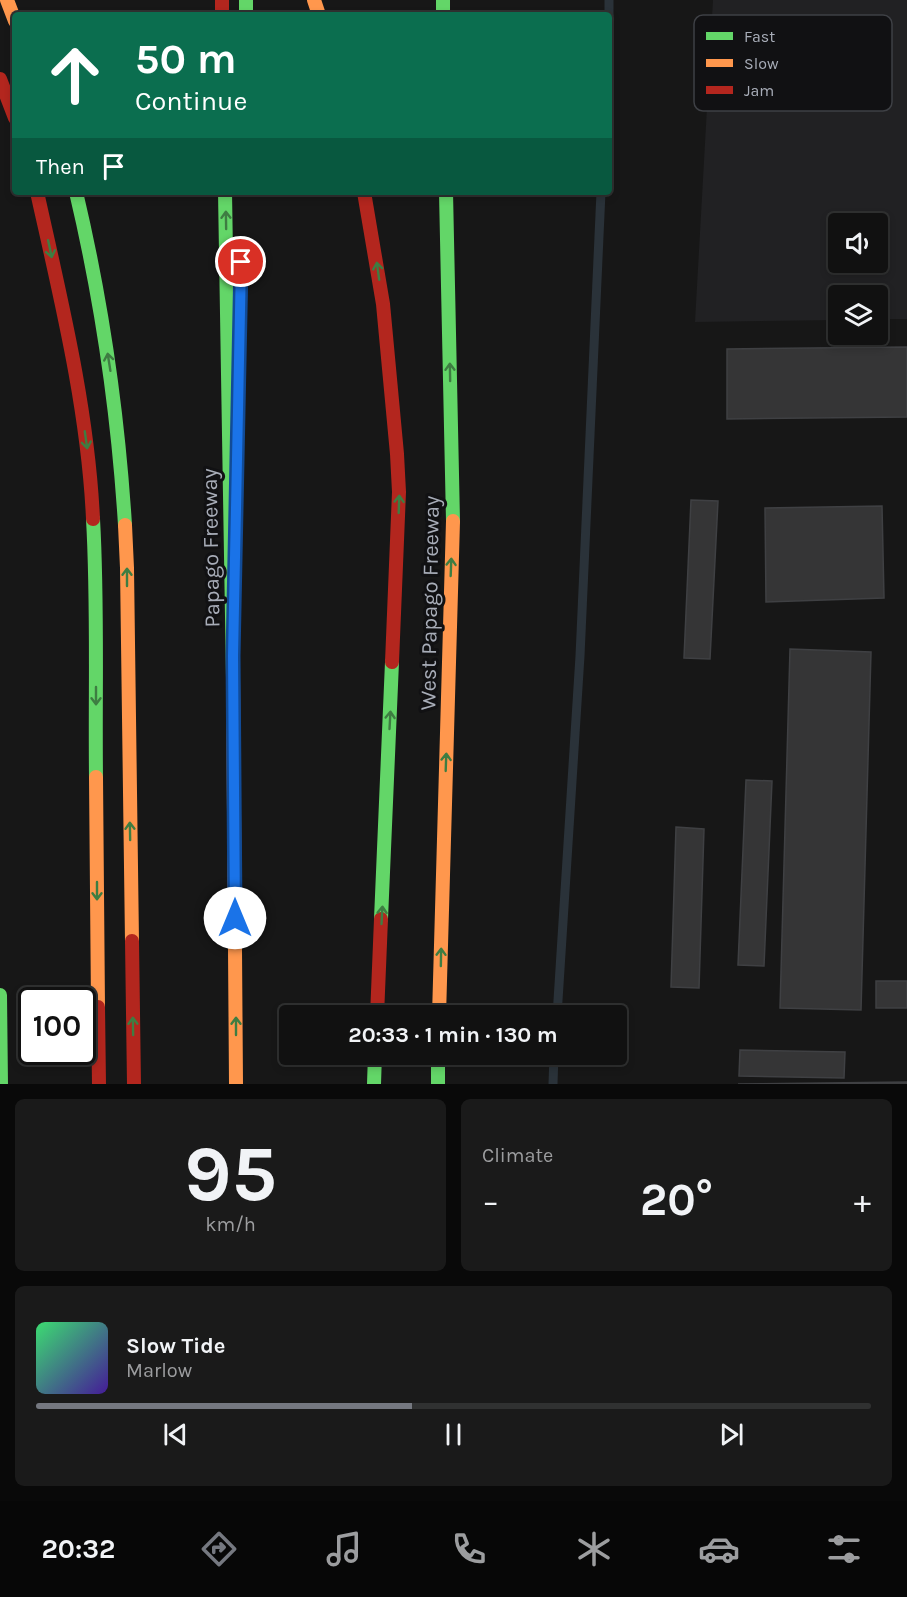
<!DOCTYPE html>
<html lang="en">
<head>
<meta charset="utf-8">
<style>
  :root { --surface:#111; --page:#1a1a1a; --text:#f1f3f6; --muted:#9c9d9f; --line:#303131; --accent:#757880 }
  body { margin:0; font-family:Karla,sans-serif; background:var(--page); color:var(--text); height:100vh; display:flex; flex-direction:column; font-size:22px; white-space:nowrap }
  * { box-sizing:border-box; margin:0 }
  p { font-size:20px; color:var(--muted) }
  .icon { flex:none; width:33px; height:33px; fill:none; stroke:currentColor; stroke-width:2; stroke-linecap:round; stroke-linejoin:round }
  .map { position:relative; height:1084px; overflow:hidden }
  .drawer { display:flex; flex-direction:column; gap:15px; padding:15px; background:#090909; flex:1 }
  .drawer>* { flex:none }
  .banner { position:absolute; left:12px; top:12px; width:600px; height:183px; border-radius:6px; box-shadow:0 3px 9px #0003,0 0 0 2px var(--line); background:#0b6e4f; color:#fff; overflow:hidden }
  .tools { position:absolute; left:828px; top:213px; display:grid; gap:12px }
  .tools a { display:grid; place-items:center; width:60px; height:60px; border-radius:6px; background:var(--surface); box-shadow:0 3px 9px #0003,0 0 0 2px var(--line); font-size:30px }
  .speed { position:absolute; left:18px; top:987px; display:flex; gap:12px; font-size:30px; font-weight:700; text-align:center }
  .speed>* { display:grid; place-content:center; width:78px; height:78px; border-radius:50%; background:var(--surface); box-shadow:0 3px 9px #0003,0 0 0 2px var(--line); line-height:1 }
  .speed .limit { border:3px solid #111; border-radius:9px; background:#fff; color:#111 }
  .pin { position:absolute; display:grid; place-items:center; width:51px; height:51px; color:#fff; margin:-26px; border:3px solid #fff; border-radius:50%; box-shadow:0 2px 6px #0007 }
  .me { position:absolute; width:66px; margin:-33px; rotate:0deg; stroke-linejoin:round; filter:drop-shadow(0 0 4px #0008) }
  .turn { display:flex; align-items:center; gap:21px; height:126px; padding:0 24px; font-size:27px }
  .turn .icon { width:78px; height:78px; stroke-width:2.5 }
  .turn b { display:block; font-size:42px; line-height:51px }
  .then { display:flex; align-items:center; height:57px; padding:0 24px; background:#0003; gap:12px; font-size:22px }
  .big { font-size:45px; font-weight:700; line-height:1.1 }
  .drawer .widget { flex:1; display:flex; flex-direction:column; justify-content:center; gap:9px; min-width:0; padding:0 21px; border-radius:9px; background:var(--page) }
  .drawer .dial { align-items:center; gap:0 }
  .dial b { font-size:78px; line-height:1 }
  .song { display:flex; align-items:center; gap:18px }
  .cover { width:72px; height:72px; border-radius:9px; background:linear-gradient(135deg,hsl(140 70% 55%),hsl(260 70% 35%)) }
  .played { height:6px; border-radius:3px; background:linear-gradient(90deg,var(--accent) 45%,var(--line) 45%) }
  .keys { display:flex; justify-content:space-around; direction:ltr }
  .heat { display:flex; justify-content:space-between; align-items:center; font-size:33px; direction:ltr }
  .drawer .tiles { flex:1; display:grid; gap:15px; grid-template-columns:1fr 1fr }
  .widget:last-child { grid-column:span 2 }
  .trip { position:absolute; left:279px; top:1005px; width:348px; height:60px; border-radius:6px; background:var(--surface); box-shadow:0 3px 9px #0003,0 0 0 2px var(--line); font-weight:700; line-height:60px; text-align:center }
  .menu { display:flex; height:96px; justify-content:space-around; align-items:center; background:#070707; color:var(--muted) }
  .menu .icon { width:42px; height:42px }
  .menu .current { color:var(--accent) }
  .menu b { font-size:27px; color:var(--text) }
  .map>svg:first-child { display:block }
</style>
</head>
<body>
<div class="map">
<svg width="907" height="1084" viewBox="0 0 907 1084">
  <rect width="100%" height="100%" fill="#171717"/>
  <path fill="#212123" fill-rule="evenodd" d="M713,0H907V319H878V296H838V320L695,322ZM838,224H878V262H838Z"/>
  <g fill="none" stroke-linecap="round" stroke-linejoin="round">
    <g stroke="#2a3239" stroke-width="9">
      <path d="M609,15V0"/>
      <path d="M557,1016L580,656L601,192"/>
      <path d="M553,1084L554,1054"/>
    </g>
  </g>
  <g fill="#353536" stroke="#3f4043" stroke-width="1.5">
    <path d="M907,347V417L727,419V349Z"/>
    <path d="M691,500L718,501L710,659L684,658Z"/>
    <path d="M882,506L884,598L766,602L765,508Z"/>
    <path d="M790,649L871,652L861,1010L780,1008Z"/>
    <path d="M746,780L772,781L764,966L738,965Z"/>
    <path d="M676,827L704,829L699,988L671,987Z"/>
    <rect x="876" y="981" width="31" height="27"/>
    <path d="M740,1050L845,1052L844,1078L739,1076Z"/>
    <path d="M907,1082V1084H738Z"/>
  </g>
  <g fill="none" stroke-linecap="round" stroke-linejoin="round">
    <g stroke="#63d668" stroke-width="14">
      <path d="M246,0V15"/>
      <path d="M443,0V15"/>
      <path d="M76,192C102,302 118,413 125,525"/>
      <path d="M225,192L233,677"/>
      <path d="M446,192L453,521"/>
      <path d="M93,519C98,605 95,691 96,777"/>
      <path d="M381,919L392,662"/>
      <path d="M0,995L1,1084"/>
      <path d="M438,1054V1084"/>
      <path d="M374,1084L375,1054"/>
    </g>
    <g stroke="#ff974d" stroke-width="14">
      <path d="M7,0L15,21"/>
      <path d="M314,0L319,15"/>
      <path d="M125,525L127,568L132,941"/>
      <path d="M233,677L236,1084"/>
      <path d="M96,777L98,1007"/>
      <path d="M439,1016L453,521"/>
    </g>
    <g stroke="#b3261e" stroke-width="14">
      <path d="M222,0V15"/>
      <path d="M0,79L15,118"/>
      <path d="M37,192C61,300 88,409 93,519"/>
      <path d="M364,192L383,304L397,454L399,492L392,662"/>
      <path d="M132,941L134,1084"/>
      <path d="M98,1007L99,1084"/>
      <path d="M377,1016L381,919"/>
    </g>
  </g>
  <defs><path id="oneway-shaft" d="M-6 0H5M1.5-3L5.5 0L1.5 3" fill="none" stroke-width="1.6" stroke-linecap="round" stroke-linejoin="round" transform="scale(1.5)"/></defs>
  <g stroke="#3e7d42">
    <use href="#oneway-shaft" transform="translate(226 220) rotate(-91)"/>
    <use href="#oneway-shaft" transform="translate(50 249) rotate(78)"/>
    <use href="#oneway-shaft" transform="translate(378 271) rotate(-98)"/>
    <use href="#oneway-shaft" transform="translate(109 362) rotate(-99)"/>
    <use href="#oneway-shaft" transform="translate(450 372) rotate(-91)"/>
    <use href="#oneway-shaft" transform="translate(86 440) rotate(82)"/>
    <use href="#oneway-shaft" transform="translate(399 504) rotate(-88)"/>
    <use href="#oneway-shaft" transform="translate(451 567) rotate(-88)"/>
    <use href="#oneway-shaft" transform="translate(127 577) rotate(-90)"/>
    <use href="#oneway-shaft" transform="translate(96 696) rotate(90)"/>
    <use href="#oneway-shaft" transform="translate(390 720) rotate(-87)"/>
    <use href="#oneway-shaft" transform="translate(446 762) rotate(-88)"/>
    <use href="#oneway-shaft" transform="translate(130 831) rotate(-91)"/>
    <use href="#oneway-shaft" transform="translate(97 891) rotate(90)"/>
    <use href="#oneway-shaft" transform="translate(382 915) rotate(-87)"/>
    <use href="#oneway-shaft" transform="translate(441 957) rotate(-89)"/>
    <use href="#oneway-shaft" transform="translate(133 1026) rotate(-91)"/>
    <use href="#oneway-shaft" transform="translate(236 1026) rotate(-90)"/>
  </g>
  <g fill="none" stroke-linecap="round" stroke-linejoin="round">
    <defs>
      <path id="route" d="M235,918L233,656L241,262"/>
    </defs>
    <use href="#route" stroke="#114b97" stroke-width="15"/>
    <use href="#route" stroke="#1a73e8" stroke-width="10"/>
  </g>
  <g text-anchor="middle" stroke-width="6" stroke-linejoin="round" paint-order="stroke">
    <g font-size="22" fill="#a8adb8" stroke="#111113">
      <text transform="translate(210 548) rotate(-91)" y="8">Papago Freeway</text>
      <text transform="translate(429 603) rotate(-89)" y="8">West Papago Freeway</text>
    </g>
  </g>
  <rect x="694" y="15" width="198" height="96" rx="9" fill="#111113" stroke="#3e4045" stroke-width="1.5"/>
  <rect x="706" y="32" width="27" height="8" fill="#63d668"/>
  <rect x="706" y="59" width="27" height="8" fill="#ff974d"/>
  <rect x="706" y="86" width="27" height="8" fill="#b3261e"/>
  <g font-size="16" fill="#a8adb8">
    <text x="744" y="42">Fast</text>
    <text x="744" y="69">Slow</text>
    <text x="744" y="96">Jam</text>
  </g>
</svg>
<div class="tools">
<a><svg class="icon" aria-label="sound" viewBox="0 0 24 24"><path d="M4 9h4l5-4v14l-5-4H4zM17 9q2 3 0 6"/></svg></a>
<a><svg class="icon" aria-label="layers" viewBox="0 0 24 24"><path d="M12 4l9 5-9 5-9-5zM3 14l9 5 9-5"/></svg></a>
</div>
<div class="speed"><div class="limit">100</div></div>
<div class="pin" style="left:241px;top:262px;background:#d93025"><svg class="icon" aria-label="arrive" viewBox="0 0 24 24"><path d="M6 21V4h12l-3 4 3 4H6"/></svg></div>
<svg class="me" style="left:235px;top:918px" viewBox="-20 -20 40 40"><circle r="19" fill="#fff"/><path d="M0-13L10 11 0 6-10 11z" fill="#1a73e8"/></svg>
<div class="trip">20:33 · 1 min · 130 m</div>
<div class="banner">
<div class="turn"><svg class="icon" aria-label="ahead" viewBox="0 0 24 24"><path d="M12 20V5M6 11l6-6 6 6"/></svg><div><b>50 m</b>Continue</div></div>
<div class="then">Then<svg class="icon" aria-label="arrive" viewBox="0 0 24 24"><path d="M6 21V4h12l-3 4 3 4H6"/></svg></div>
</div>
</div>
<section class="drawer">
<div class="tiles">
<div class="widget dial"><b>95</b><p>km/h</p></div>
<div class="widget"><p>Climate</p>
<div class="heat"><a>−</a><b class="big">20°</b><a>+</a></div>
</div>
<div class="widget">
<div class="song"><i class="cover"></i><div><b>Slow Tide</b><p>Marlow</p></div></div>
<div class="played"></div>
<div class="keys"><svg class="icon" aria-label="previous" viewBox="0 0 24 24"><path d="M18 5L8 12l10 7zM5 5v14"/></svg><svg class="icon" aria-label="pause" viewBox="0 0 24 24"><path d="M8 5v14M16 5v14"/></svg><svg class="icon" aria-label="next" viewBox="0 0 24 24"><path d="M6 5l10 7-10 7zM19 5v14"/></svg></div>
</div>
</div>
</section>
<nav class="menu">
<b>20:32</b>
<svg class="icon current" aria-label="directions" viewBox="0 0 24 24"><path d="M12 3l9 9-9 9-9-9zM9 14v-3h6M13 9l2 2-2 2"/></svg>
<svg class="icon" aria-label="music" viewBox="0 0 24 24"><path d="M9 18V5l10-2v13"/><circle cx="6" cy="18" r="3"/><circle cx="16" cy="16" r="3"/></svg>
<svg class="icon" aria-label="phone" viewBox="0 0 24 24"><path d="M5 4h4l2 5-3 2q2 4 5 5l2-3 5 2v4C11 20 4 13 5 4z"/></svg>
<svg class="icon" aria-label="climate" viewBox="0 0 24 24"><path d="M12 3v18M4 7l16 10M4 17L20 7"/></svg>
<svg class="icon" aria-label="car" viewBox="0 0 24 24"><path d="M5 17H2v-5l4-1 3-4h7l3 4 3 1v5h-3M9 17h6M6 11h13"/><circle cx="7" cy="17" r="2"/><circle cx="17" cy="17" r="2"/></svg>
<svg class="icon" aria-label="filters" viewBox="0 0 24 24"><path d="M4 7h16M4 17h16"/><circle cx="9" cy="7" r="2"/><circle cx="15" cy="17" r="2"/></svg>
</nav>
</body>
</html>
